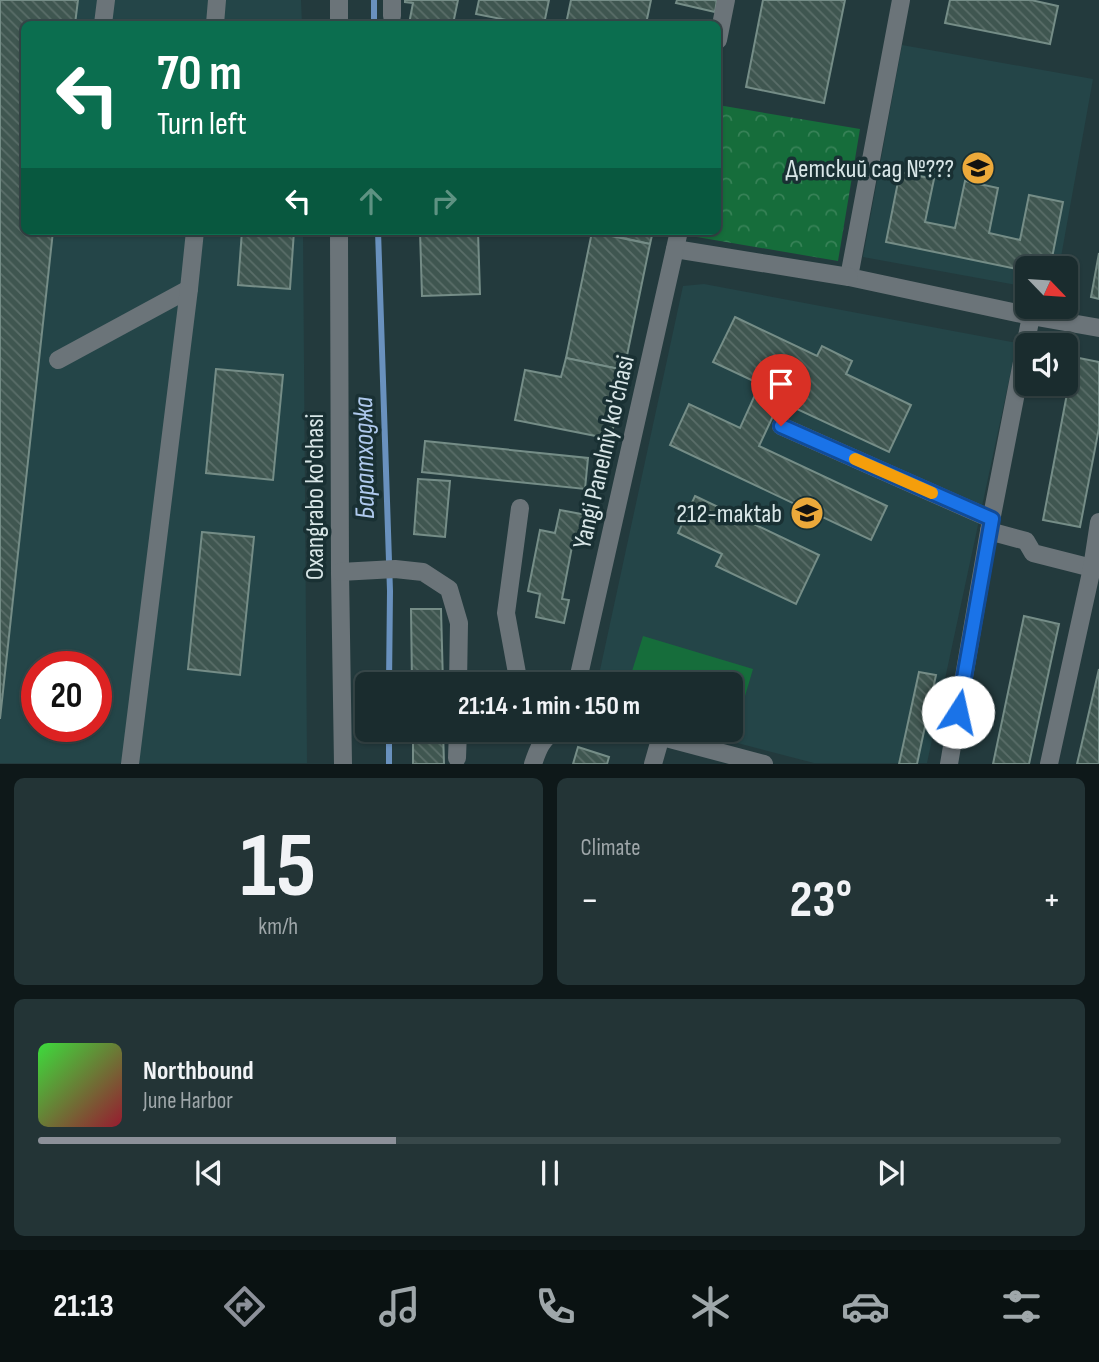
<!DOCTYPE html>
<html lang="en">
<head>
<meta charset="utf-8">
<style>
  :root { --surface:#1a2c2e; --page:#233436; --text:#f1f3f6; --muted:#9fa7aa; --line:#38484a; --accent:#8c9099 }
  body { margin:0; font-family:"Sofia Sans Condensed",sans-serif; background:var(--page); color:var(--text); height:100vh; display:flex; flex-direction:column; font-size:26px; white-space:nowrap }
  * { box-sizing:border-box; margin:0 }
  p { font-size:23px; color:var(--muted) }
  .icon { flex:none; width:38px; height:38px; fill:none; stroke:currentColor; stroke-width:2; stroke-linecap:round; stroke-linejoin:round }
  .map { position:relative; height:764px; overflow:hidden }
  .side { display:flex; flex-direction:column; gap:14px; padding:14px; background:#0e1819; flex:1 }
  .side>* { flex:none }
  .hud { position:absolute; left:21px; top:21px; width:700px; height:214px; border-radius:10px; box-shadow:0 2px 5px #0004,0 0 0 2px var(--line); background:#0b6e4f; color:#fff; overflow:hidden }
  .needle { width:46px; rotate:115deg }
  .buttons { position:absolute; left:1015px; top:256px; display:grid; gap:14px }
  .buttons a { display:grid; place-items:center; width:63px; height:63px; border-radius:10px; background:var(--surface); box-shadow:0 2px 5px #0004,0 0 0 2px var(--line); font-size:35px }
  .speed { position:absolute; left:21px; top:651px; display:flex; gap:14px; font-size:35px; font-weight:700; text-align:center }
  .speed>* { display:grid; place-content:center; width:91px; height:91px; border-radius:50%; background:var(--surface); box-shadow:0 2px 5px #0004,0 0 0 2px var(--line); line-height:1 }
  .speed .limit { border:10px solid #d22; background:#fff; color:#111 }
  .pin { position:absolute; display:grid; place-items:center; width:60px; height:60px; color:#fff; margin:-72px -30px; border-radius:50% 50% 50% 0; rotate:-45deg; box-shadow:0 0 7px #0007 }
  .pin .icon { rotate:45deg }
  .me { position:absolute; width:77px; margin:-38px; rotate:10deg; stroke-linejoin:round; filter:drop-shadow(0 0 5px #0008) }
  .turn { display:flex; align-items:center; gap:24px; height:147px; padding:0 21px; font-size:32px }
  .turn .icon { width:91px; height:91px; stroke-width:2.5 }
  .turn b { display:block; font-size:49px; line-height:60px }
  .lanes { display:flex; align-items:center; height:66px; padding:0 21px; background:#0003; justify-content:center; gap:35px; direction:ltr }
  .lanes .off { opacity:.35 }
  .big { font-size:52px; font-weight:700; line-height:1.1 }
  .side .tile { flex:1; display:flex; flex-direction:column; justify-content:center; gap:10px; min-width:0; padding:0 24px; border-radius:10px; background:var(--page) }
  .side .dial { align-items:center; gap:0 }
  .dial b { font-size:91px; line-height:1 }
  .song { display:flex; align-items:center; gap:21px }
  .cover { width:84px; height:84px; border-radius:10px; background:linear-gradient(135deg,hsl(120 70% 55%),hsl(350 70% 35%)) }
  .played { height:7px; border-radius:4px; background:linear-gradient(90deg,var(--accent) 35%,var(--line) 35%) }
  .keys { display:flex; justify-content:space-around; direction:ltr }
  .heat { display:flex; justify-content:space-between; align-items:center; font-size:38px; direction:ltr }
  .side .tiles { flex:1; display:grid; gap:14px; grid-template-columns:1fr 1fr }
  .tile:last-child { grid-column:span 2 }
  .trip { position:absolute; left:355px; top:672px; width:388px; height:70px; border-radius:10px; background:var(--surface); box-shadow:0 2px 5px #0004,0 0 0 2px var(--line); font-weight:700; line-height:70px; text-align:center }
  .tab-bar { display:flex; height:112px; justify-content:space-around; align-items:center; background:#0a1212; color:var(--muted) }
  .tab-bar .icon { width:49px; height:49px }
  .tab-bar .selected { color:var(--accent) }
  .tab-bar b { font-size:32px; color:var(--text) }
  .map>svg:first-child { display:block }
</style>
</head>
<body>
<div class="map">
<svg width="1099" height="764" viewBox="0 0 1099 764">
  <defs>
    <pattern id="forest-crowns" width="20" height="18" patternUnits="userSpaceOnUse" patternTransform="scale(1.75)"><rect width="20" height="18" fill="#166d3b"/><path d="M2 6a3 3 0 1 1 6 0M12 15a3 3 0 1 1 6 0" fill="none" stroke="#378257"/></pattern>
    <pattern id="building-back-hatch" width="6" height="6" patternUnits="userSpaceOnUse" patternTransform="scale(1.75)"><rect width="6" height="6" fill="#3f5650"/><path d="M-1 5l2 2M0 0l6 6M5-1l2 2" fill="none" stroke="#5a6e69"/></pattern>
  </defs>
  <rect width="100%" height="100%" fill="#233a3d"/>
  <g fill="#244548" fill-rule="evenodd">
    <path d="M0,0H301L302,24H24V231H303L307,763H0ZM37,667H96V726H37Z"/>
    <path d="M902,45L1093,79L1059,268H1027V287L863,257Z"/>
    <path d="M704,284L1017,343L927,763H814L688,730H732V684H597L683,286Z"/>
  </g>
  <path fill="#166d3b" d="M643,636L753,669L737,723L732,722V684H628Z"/>
  <path fill="url(#forest-crowns)" d="M718,105L860,129L838,261L691,236L692,231H718Z"/>
  <g fill="none" stroke-linecap="round" stroke-linejoin="round">
    <g stroke="#6991be" stroke-width="6">
      <path d="M374,24V0"/>
      <path d="M378,231L390,591L389,684"/>
      <path d="M389,764V730"/>
    </g>
  </g>
  <g fill="url(#building-back-hatch)" stroke="#758d87" stroke-width="2">
    <path d="M0,0H78L75,24H24V231H53L0,719Z"/>
    <path d="M405,0H458L453,24H409L413,3L405,2Z"/>
    <path d="M479,0H549L544,24H526L476,14Z"/>
    <path d="M571,0H651L646,24H566Z"/>
    <path d="M677,0H717L715,12L676,3Z"/>
    <path d="M763,0H845L824,103L746,87Z"/>
    <path d="M950,0H1031L1058,6L1050,44L945,23Z"/>
    <path d="M900,172L934,179L925,222L955,228L965,181L998,188L989,233L1020,240L1029,195L1063,202L1050,268H1027V271L886,242Z"/>
    <path d="M242,231H294L290,289L238,285Z"/>
    <path d="M420,231H478L480,294L422,296Z"/>
    <path d="M592,231H653L650,244Z"/>
    <path d="M592,232L650,244L624,370L566,358Z"/>
    <path d="M1099,253V299L1091,297Z"/>
    <path d="M735,317L817,356L822,346L852,361L846,374L911,405L889,452L780,401L759,446L887,506L871,540L670,445L689,404L740,428L760,384L713,362Z"/>
    <path d="M1074,357L1099,362V428L1080,527L1043,520Z"/>
    <path d="M566,358L624,370L611,439L515,420L525,370L561,377Z"/>
    <path d="M216,369L283,375L273,480L206,473Z"/>
    <path d="M425,441L588,458L585,489L422,472Z"/>
    <path d="M418,479L450,481L445,537L414,534Z"/>
    <path d="M695,496L819,555L796,604L716,566L722,554L678,533Z"/>
    <path d="M560,510L587,515L583,537L574,536L562,599L569,600L564,623L536,617L540,594L528,591L540,530L555,533Z"/>
    <path d="M202,532L254,537L240,675L188,669Z"/>
    <path d="M411,609H441L443,684H412Z"/>
    <path d="M1024,616L1059,624L1029,764H993Z"/>
    <path d="M1099,669V764H1077Z"/>
    <path d="M919,672L936,675L917,764H899Z"/>
    <path d="M413,730H443L444,764H413Z"/>
    <path d="M578,747L609,757L607,764H573Z"/>
  </g>
  <g fill="none" stroke-linecap="round" stroke-linejoin="round">
    <g stroke="#6b7479" stroke-width="18">
      <path d="M339,0V24"/>
      <path d="M901,0L849,277L1031,316L1099,328"/>
      <path d="M392,16V0"/>
      <path d="M103,24L106,0"/>
      <path d="M215,24L217,0"/>
      <path d="M718,40L726,0"/>
      <path d="M339,231L340,572L343,764"/>
      <path d="M675,249L849,277"/>
      <path d="M58,360L189,289"/>
      <path d="M781,426L991,519"/>
      <path d="M989,531L1026,541L1033,553L1092,568"/>
      <path d="M340,572L395,569L423,572L449,589L459,623L458,684"/>
      <path d="M519,684L506,613L520,508"/>
      <path d="M577,684L679,231"/>
      <path d="M636,730L764,764"/>
      <path d="M457,758L458,730"/>
      <path d="M130,764L189,289L195,231"/>
      <path d="M533,764C538,749 542,739 555,730"/>
      <path d="M653,764L661,736"/>
      <path d="M949,764L989,531L1031,316"/>
      <path d="M1049,764L1092,568L1099,522"/>
    </g>
  </g>
  <g fill="none" stroke-linecap="round" stroke-linejoin="round">
    <defs>
      <path id="route" d="M781,426L992,519L958,712"/>
    </defs>
    <use href="#route" stroke="#114b97" stroke-width="18"/>
    <use href="#route" stroke="#1a73e8" stroke-width="12"/>
    <path stroke="#f59e0b" stroke-width="12" d="M855,459L932,493"/>
  </g>
  <defs>
    <symbol id="school-disc" viewBox="-11 -11 22 22"><circle r="9.5" fill="#eca93a" stroke="#193033"/><path d="M0-5L7-2L0 1L-7-2ZM-4 1L0 2.5L4 1V4Q0 6-4 4Z" fill="#111"/></symbol>
  </defs>
  <g fill-rule="evenodd">
    <use href="#school-disc" x="959" y="149" width="38" height="38"/>
    <use href="#school-disc" x="788" y="494" width="38" height="38"/>
  </g>
  <g text-anchor="middle" stroke-width="7" stroke-linejoin="round" paint-order="stroke">
    <g font-size="26" fill="#d8e6e7" stroke="#193033" text-anchor="end">
      <text x="954" y="177">Детский сад №???</text>
      <text x="782" y="522">212-maktab</text>
    </g>
    <g font-size="26" fill="#d8e6e7" stroke="#193033">
      <text transform="translate(603 452) rotate(-77)" y="9">Yangi Panelniy ko'chasi</text>
      <text transform="translate(314 497) rotate(-90)" y="9">Oxangrabo ko'chasi</text>
    </g>
    <g font-size="28" font-style="italic" fill="#afc9ed" stroke="#193033">
      <text transform="translate(363 458) rotate(-91)" y="10">Баратходжа</text>
    </g>
  </g>
</svg>
<div class="buttons">
<a><svg class="needle" viewBox="-14 -14 28 28"><path d="M0-13l5 13h-10z" fill="#e53935"/><path d="M0 13l5-13h-10z" fill="#9fa7aa"/></svg></a>
<a><svg class="icon" aria-label="sound" viewBox="0 0 24 24"><path d="M4 9h4l5-4v14l-5-4H4zM17 9q2 3 0 6"/></svg></a>
</div>
<div class="speed"><div class="limit">20</div></div>
<div class="pin" style="left:781px;top:426px;background:#d93025"><svg class="icon" aria-label="arrive" viewBox="0 0 24 24"><path d="M6 21V4h12l-3 4 3 4H6"/></svg></div>
<svg class="me" style="left:958px;top:712px" viewBox="-20 -20 40 40"><circle r="19" fill="#fff"/><path d="M0-13L10 11 0 6-10 11z" fill="#1a73e8"/></svg>
<div class="trip">21:14 · 1 min · 150 m</div>
<div class="hud">
<div class="turn"><svg class="icon" aria-label="left" viewBox="0 0 24 24"><path d="M17 20v-9H6M10 6l-5 5 5 5"/></svg><div><b>70 m</b>Turn left</div></div>
<div class="lanes"><svg class="icon" aria-label="left" viewBox="0 0 24 24"><path d="M17 20v-9H6M10 6l-5 5 5 5"/></svg><svg class="icon off" aria-label="ahead" viewBox="0 0 24 24"><path d="M12 20V5M6 11l6-6 6 6"/></svg><svg class="icon off" aria-label="right" viewBox="0 0 24 24"><path d="M7 20v-9h11M14 6l5 5-5 5"/></svg></div>
</div>
</div>
<section class="side">
<div class="tiles">
<div class="tile dial"><b>15</b><p>km/h</p></div>
<div class="tile"><p>Climate</p>
<div class="heat"><a>−</a><b class="big">23°</b><a>+</a></div>
</div>
<div class="tile">
<div class="song"><i class="cover"></i><div><b>Northbound</b><p>June Harbor</p></div></div>
<div class="played"></div>
<div class="keys"><svg class="icon" aria-label="previous" viewBox="0 0 24 24"><path d="M18 5L8 12l10 7zM5 5v14"/></svg><svg class="icon" aria-label="pause" viewBox="0 0 24 24"><path d="M8 5v14M16 5v14"/></svg><svg class="icon" aria-label="next" viewBox="0 0 24 24"><path d="M6 5l10 7-10 7zM19 5v14"/></svg></div>
</div>
</div>
</section>
<nav class="tab-bar">
<b>21:13</b>
<svg class="icon selected" aria-label="directions" viewBox="0 0 24 24"><path d="M12 3l9 9-9 9-9-9zM9 14v-3h6M13 9l2 2-2 2"/></svg>
<svg class="icon" aria-label="music" viewBox="0 0 24 24"><path d="M9 18V5l10-2v13"/><circle cx="6" cy="18" r="3"/><circle cx="16" cy="16" r="3"/></svg>
<svg class="icon" aria-label="phone" viewBox="0 0 24 24"><path d="M5 4h4l2 5-3 2q2 4 5 5l2-3 5 2v4C11 20 4 13 5 4z"/></svg>
<svg class="icon" aria-label="climate" viewBox="0 0 24 24"><path d="M12 3v18M4 7l16 10M4 17L20 7"/></svg>
<svg class="icon" aria-label="car" viewBox="0 0 24 24"><path d="M5 17H2v-5l4-1 3-4h7l3 4 3 1v5h-3M9 17h6M6 11h13"/><circle cx="7" cy="17" r="2"/><circle cx="17" cy="17" r="2"/></svg>
<svg class="icon" aria-label="filters" viewBox="0 0 24 24"><path d="M4 7h16M4 17h16"/><circle cx="9" cy="7" r="2"/><circle cx="15" cy="17" r="2"/></svg>
</nav>
</body>
</html>
